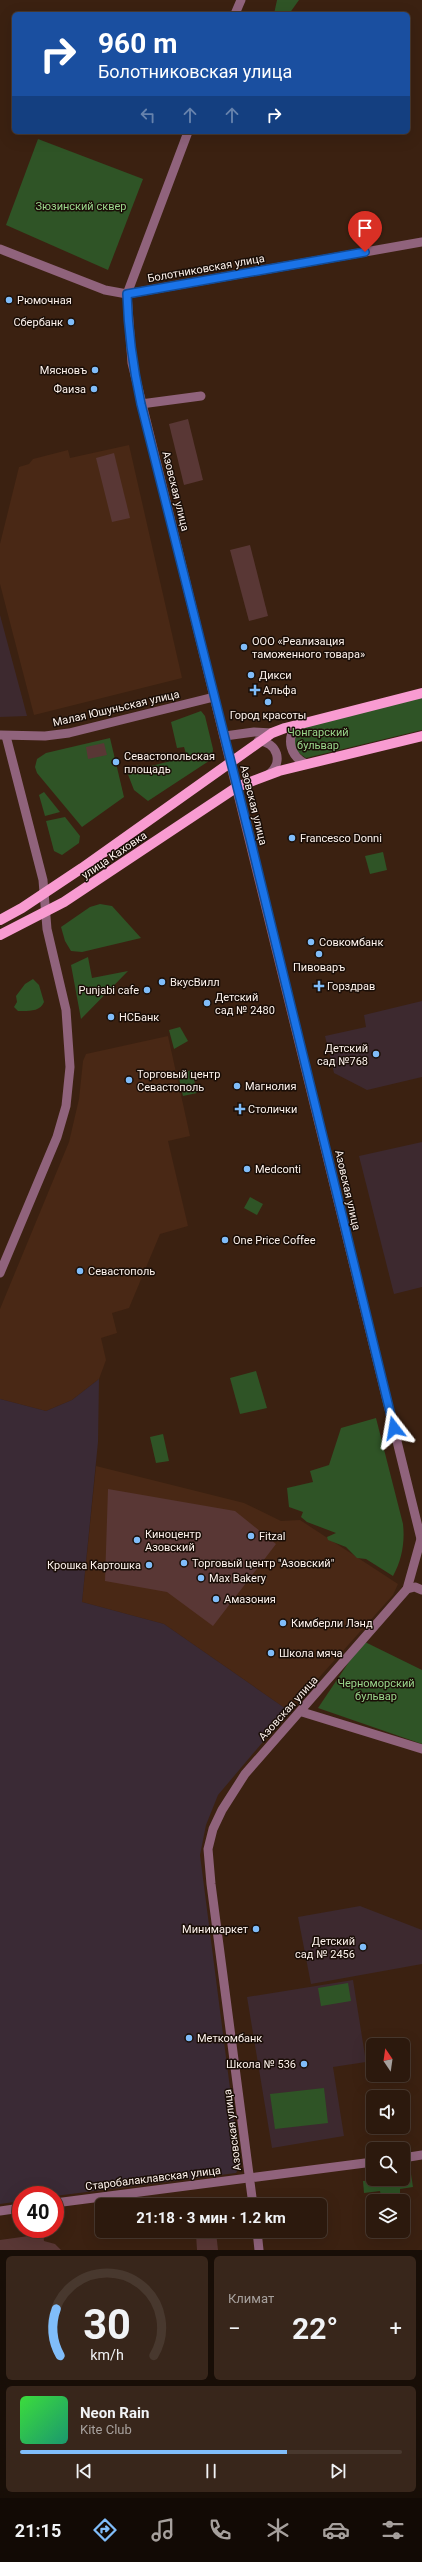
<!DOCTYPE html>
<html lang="ru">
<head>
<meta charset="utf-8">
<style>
  :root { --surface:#2c190d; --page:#38261b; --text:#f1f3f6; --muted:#a6a09d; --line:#48382e; --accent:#80bdfa }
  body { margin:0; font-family:Roboto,sans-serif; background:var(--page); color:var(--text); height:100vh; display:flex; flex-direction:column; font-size:15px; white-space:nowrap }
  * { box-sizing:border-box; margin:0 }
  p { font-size:13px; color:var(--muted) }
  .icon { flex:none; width:22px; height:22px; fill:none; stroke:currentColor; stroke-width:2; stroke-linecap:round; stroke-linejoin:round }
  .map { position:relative; height:2250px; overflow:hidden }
  .details { display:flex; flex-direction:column; gap:6px; padding:6px; background:#180e07; flex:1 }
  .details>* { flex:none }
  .hud { position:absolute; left:12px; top:12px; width:398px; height:122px; border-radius:6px; box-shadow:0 4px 16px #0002,0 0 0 1px var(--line); background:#1a4fa0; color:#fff; overflow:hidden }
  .needle { width:26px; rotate:347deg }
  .buttons { position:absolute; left:366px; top:2038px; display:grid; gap:8px }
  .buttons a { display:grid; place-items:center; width:44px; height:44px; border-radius:6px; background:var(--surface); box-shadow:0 4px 16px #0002,0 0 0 1px var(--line); font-size:20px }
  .speed { position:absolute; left:12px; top:2186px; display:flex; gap:8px; font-size:20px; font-weight:700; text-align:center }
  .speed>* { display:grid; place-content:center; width:52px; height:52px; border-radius:50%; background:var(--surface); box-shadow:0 4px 16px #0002,0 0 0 1px var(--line); line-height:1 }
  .speed .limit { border:6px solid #d22; background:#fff; color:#111 }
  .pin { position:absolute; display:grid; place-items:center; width:34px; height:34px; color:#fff; margin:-41px -17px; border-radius:50% 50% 50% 0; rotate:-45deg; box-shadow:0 0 4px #0007 }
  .pin .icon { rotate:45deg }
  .me { position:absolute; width:44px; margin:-22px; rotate:346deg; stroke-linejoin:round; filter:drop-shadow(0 0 3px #0008) }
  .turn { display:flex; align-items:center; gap:14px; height:84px; padding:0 20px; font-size:18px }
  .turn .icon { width:52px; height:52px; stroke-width:2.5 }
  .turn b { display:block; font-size:28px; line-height:34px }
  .lanes { display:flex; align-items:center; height:38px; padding:0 20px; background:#0003; justify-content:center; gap:20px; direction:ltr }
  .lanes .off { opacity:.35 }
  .big { font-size:30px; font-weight:700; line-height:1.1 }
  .details .widget { flex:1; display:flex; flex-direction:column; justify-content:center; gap:6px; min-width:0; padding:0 14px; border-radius:6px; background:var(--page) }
  .details .dial { align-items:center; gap:0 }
  .dial svg { height:104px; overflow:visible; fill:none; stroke:var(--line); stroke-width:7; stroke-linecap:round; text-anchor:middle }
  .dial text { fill:var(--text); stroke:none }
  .song { display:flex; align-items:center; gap:12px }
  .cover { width:48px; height:48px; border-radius:6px; background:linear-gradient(135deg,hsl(120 70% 55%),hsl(160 70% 35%)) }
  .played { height:4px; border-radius:2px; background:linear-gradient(90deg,var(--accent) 70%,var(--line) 70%) }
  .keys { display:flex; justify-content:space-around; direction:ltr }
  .heat { display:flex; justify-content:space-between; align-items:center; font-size:22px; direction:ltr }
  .details .tiles { flex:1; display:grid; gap:6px; grid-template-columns:1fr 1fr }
  .widget:last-child { grid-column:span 2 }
  .trip { position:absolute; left:95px; top:2198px; width:232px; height:40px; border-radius:6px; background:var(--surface); box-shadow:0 4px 16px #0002,0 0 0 1px var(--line); font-weight:700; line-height:40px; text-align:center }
  .tab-bar { display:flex; height:64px; justify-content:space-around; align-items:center; background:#120a05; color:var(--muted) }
  .tab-bar .icon { width:28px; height:28px }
  .tab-bar .active { color:var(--accent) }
  .tab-bar b { font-size:18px; color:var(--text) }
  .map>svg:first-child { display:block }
</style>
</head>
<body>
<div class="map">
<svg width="422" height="2250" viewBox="0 0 422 2250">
  <rect width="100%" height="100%" fill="#3b2111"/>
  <g fill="#492815">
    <path d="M129,445L182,678L34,715L0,584V544L19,467L29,464L33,459L68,450L70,458Z"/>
    <path d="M168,1036L190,1136L168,1141L188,1226L160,1234L129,1308L112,1313L117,1333L101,1338L106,1360L99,1379L72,1400L46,1411L0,1399V1309L69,1142L79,1099L83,1061L86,1054Z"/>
    <path d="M96,1466L244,1503L281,1521L300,1520L398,1584L393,1595L289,1711L164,1624L82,1602Z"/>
  </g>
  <path fill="#3a2a35" d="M99,1379L98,1442L82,1602L164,1624L289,1711L218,1795L206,1825L200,1855L240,2166L236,2173L55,2196L21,2195V2201L0,2204V1399L46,1411L72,1400Z"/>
  <g fill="#3d292f">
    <path d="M0,615L22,697L27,716L0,717Z"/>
    <path d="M422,1001V1077L367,1090L334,1073L325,1036L366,1027L364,1015Z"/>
    <path d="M422,1142V1287L394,1294L359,1156Z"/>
    <path d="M360,1906L422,1930V1964L311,1984L298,1917Z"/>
    <path d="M353,1980L366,2062L333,2067L344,2136L272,2148L247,1997Z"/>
  </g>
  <g fill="#2f5426">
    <path d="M277,0H299L289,14H274Z"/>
    <path d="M38,139L143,179L108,270L6,225Z"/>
    <path d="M422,697V730L306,758L296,751L292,738L298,727Z"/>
    <path d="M201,711L205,716L213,749L212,759L148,801L134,790L127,772L187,757L184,747L177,748L171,722Z"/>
    <path d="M110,738L124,797L82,827L37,773L35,767L37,759L46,753Z"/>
    <path d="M44,792L60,812L45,816L39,795Z"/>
    <path d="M65,817L80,836L79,843L62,855L54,851L46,821Z"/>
    <path d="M383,852L387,870L370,874L365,856Z"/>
    <path d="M100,904L112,906L141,938L82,952L71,951L65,941L61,927L90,907Z"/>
    <path d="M88,957L92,978L128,971L81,1019L71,965Z"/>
    <path d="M33,979L39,985L44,1002C40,1012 28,1011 18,1011L14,1007L17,1002L16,996L25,984Z"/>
    <path d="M180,1027L188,1041L174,1049L169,1030Z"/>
    <path d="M192,1070L197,1093L183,1096L178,1074Z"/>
    <path d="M250,1197L263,1204L257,1215L244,1208Z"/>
    <path d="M256,1371L267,1408L240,1414L230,1378Z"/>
    <path d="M376,1418L403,1524C405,1542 402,1560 393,1576L366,1559L357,1558L346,1547L328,1540L327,1537L336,1533L307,1522L301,1517L303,1512L289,1507L287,1488L313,1482L310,1471L329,1465L341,1428Z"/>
    <path d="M163,1434L169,1461L156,1463L150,1437Z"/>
    <path d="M363,1641L422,1670V1744L318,1708Z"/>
    <path d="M348,1983L351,2001L321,2006L318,1988Z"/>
    <path d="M324,2088L328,2123L275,2129L270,2094Z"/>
    <path d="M411,2174L413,2187L400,2189V2193L381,2196L380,2191L364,2193L363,2181L403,2179V2175Z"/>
  </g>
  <g fill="#593735">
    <path d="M188,419L203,480L184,485L169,424Z"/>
    <path d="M114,453L130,518L112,522L96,458Z"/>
    <path d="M250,545L268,616L249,621L230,550Z"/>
    <path d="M104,743L107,755L88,759L86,747Z"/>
    <path d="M108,1489L235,1511L276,1544L213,1626L167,1592L105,1581Z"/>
    <path d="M216,2232L218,2250H197L196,2234Z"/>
    <path d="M43,2234L44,2241L55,2244L61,2250H0V2240Z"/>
  </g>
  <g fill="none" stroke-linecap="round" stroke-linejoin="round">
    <g stroke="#90637c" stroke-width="9">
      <path d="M235,14L241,0"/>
      <path d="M188,132L127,294L132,363L422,1543"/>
      <path d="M0,249L105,290L127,294L422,242"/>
      <path d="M141,404L201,396"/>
      <path d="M296,725C286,740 290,756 306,764"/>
      <path d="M0,735L45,736L69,733L214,697"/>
      <path d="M225,736L254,732L272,733"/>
      <path d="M258,741C278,742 284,763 268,775"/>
      <path d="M0,1273L57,1137L66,1106L70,1067L66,1010L47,929L43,880L6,736"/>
      <path d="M407,1589L415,1587L422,1590"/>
      <path d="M302,1712L422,1749"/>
      <path d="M403,2158L422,2155"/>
      <path d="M55,2203L373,2162"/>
      <path d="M253,2205L211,1884L208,1849L213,1829L222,1810L245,1774L407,1589L421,1539"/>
      <path d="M0,2211L21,2208"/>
      <path d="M257,2231L259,2250"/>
    </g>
    <g stroke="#f89bd1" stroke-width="10">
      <path d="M0,920L22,908L82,868L272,733L285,728L422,693"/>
      <path d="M0,935L64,902L237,787L279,771L422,736"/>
    </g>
  </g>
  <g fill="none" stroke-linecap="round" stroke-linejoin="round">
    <defs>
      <path id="route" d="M365,252L127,294C128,331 133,367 141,404L250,838L394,1428"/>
    </defs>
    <use href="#route" stroke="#114b97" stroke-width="10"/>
    <use href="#route" stroke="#1a73e8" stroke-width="7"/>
  </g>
  <g fill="#80bdfa" stroke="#1a0e07" stroke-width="1.5">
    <circle cx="9" cy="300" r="4"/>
    <circle cx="71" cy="322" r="4"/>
    <circle cx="95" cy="370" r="4"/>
    <circle cx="94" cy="389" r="4"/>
    <circle cx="244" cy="647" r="4"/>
    <circle cx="251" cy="675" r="4"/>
    <path d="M253 684h4v4h4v4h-4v4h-4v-4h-4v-4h4z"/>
    <circle cx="268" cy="702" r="4"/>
    <circle cx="116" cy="762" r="4"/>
    <circle cx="292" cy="838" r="4"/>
    <circle cx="311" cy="942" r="4"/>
    <circle cx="319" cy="954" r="4"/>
    <circle cx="162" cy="982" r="4"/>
    <path d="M317 980h4v4h4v4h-4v4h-4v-4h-4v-4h4z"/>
    <circle cx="147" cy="990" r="4"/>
    <circle cx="207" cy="1003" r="4"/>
    <circle cx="111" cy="1017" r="4"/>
    <circle cx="376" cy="1054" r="4"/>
    <circle cx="129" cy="1080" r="4"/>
    <circle cx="237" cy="1086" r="4"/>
    <path d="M238 1103h4v4h4v4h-4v4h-4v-4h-4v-4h4z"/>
    <circle cx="247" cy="1169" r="4"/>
    <circle cx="225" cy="1240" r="4"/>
    <circle cx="80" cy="1271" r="4"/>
    <circle cx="251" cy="1536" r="4"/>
    <circle cx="137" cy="1540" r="4"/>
    <circle cx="184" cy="1563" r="4"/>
    <circle cx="149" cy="1565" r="4"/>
    <circle cx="201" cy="1578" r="4"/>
    <circle cx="216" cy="1599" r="4"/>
    <circle cx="283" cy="1623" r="4"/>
    <circle cx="271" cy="1653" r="4"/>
    <circle cx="256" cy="1929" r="4"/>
    <circle cx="363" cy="1947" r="4"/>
    <circle cx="189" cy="2038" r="4"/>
    <circle cx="304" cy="2064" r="4"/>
  </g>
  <g text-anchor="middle" stroke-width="3" stroke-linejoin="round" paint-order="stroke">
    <g font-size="11" fill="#99d68b" stroke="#1a0e07">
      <text x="81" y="210">Зюзинский сквер</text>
      <text x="318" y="736">Чонгарский<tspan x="318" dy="13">бульвар</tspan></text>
      <text x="376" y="1687">Черноморский<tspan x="376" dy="13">бульвар</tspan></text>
    </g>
    <g font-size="11" fill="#fdf2ec" stroke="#1a0e07">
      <text transform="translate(206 268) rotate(-10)" y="4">Болотниковская улица</text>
      <text transform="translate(176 491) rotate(76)" y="4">Азовская улица</text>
      <text transform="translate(116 708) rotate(-13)" y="4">Малая Юшуньская улица</text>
      <text transform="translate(254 805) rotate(76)" y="4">Азовская улица</text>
      <text transform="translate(114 855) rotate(-34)" y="4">улица Каховка</text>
      <text transform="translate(348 1190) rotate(77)" y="4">Азовская улица</text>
      <text transform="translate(288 1708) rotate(-48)" y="4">Азовская улица</text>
      <text transform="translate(232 2130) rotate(-97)" y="4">Азовская улица</text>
      <text transform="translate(153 2178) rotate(-7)" y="4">Старобалаклавская улица</text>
    </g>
    <g font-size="11" fill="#fdf2ec" stroke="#1a0e07" text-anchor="start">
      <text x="17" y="304">Рюмочная</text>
      <text x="63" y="326" text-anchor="end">Сбербанк</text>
      <text x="87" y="374" text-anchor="end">Мясновъ</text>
      <text x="86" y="393" text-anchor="end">Фаиза</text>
      <text x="252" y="645">ООО «Реализация<tspan x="252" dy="13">таможенного товара»</tspan></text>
      <text x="259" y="679">Дикси</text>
      <text x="263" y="694">Альфа</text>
      <text x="268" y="719" text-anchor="middle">Город красоты</text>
      <text x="124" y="760">Севастопольская<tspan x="124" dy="13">площадь</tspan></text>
      <text x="300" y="842">Francesco Donni</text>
      <text x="319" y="946">Совкомбанк</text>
      <text x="319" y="971" text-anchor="middle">Пивоваръ</text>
      <text x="170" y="986">ВкусВилл</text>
      <text x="327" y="990">Горздрав</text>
      <text x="139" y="994" text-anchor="end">Punjabi cafe</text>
      <text x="215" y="1001">Детский<tspan x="215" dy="13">сад № 2480</tspan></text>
      <text x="119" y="1021">НСБанк</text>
      <text x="368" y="1052" text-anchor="end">Детский<tspan x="368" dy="13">сад №768</tspan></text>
      <text x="137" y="1078">Торговый центр<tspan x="137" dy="13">Севастополь</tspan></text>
      <text x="245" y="1090">Магнолия</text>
      <text x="248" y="1113">Столички</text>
      <text x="255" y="1173">Medconti</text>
      <text x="233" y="1244">One Price Coffee</text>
      <text x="88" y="1275">Севастополь</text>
      <text x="145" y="1538">Киноцентр<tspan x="145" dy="13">Азовский</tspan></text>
      <text x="259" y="1540">Fitzal</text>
      <text x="192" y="1567">Торговый центр "Азовский"</text>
      <text x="141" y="1569" text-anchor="end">Крошка Картошка</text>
      <text x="209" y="1582">Max Bakery</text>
      <text x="224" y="1603">Амазония</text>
      <text x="291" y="1627">Кимберли Лэнд</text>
      <text x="279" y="1657">Школа мяча</text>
      <text x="248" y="1933" text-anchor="end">Минимаркет</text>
      <text x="355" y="1945" text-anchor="end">Детский<tspan x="355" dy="13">сад № 2456</tspan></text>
      <text x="197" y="2042">Меткомбанк</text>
      <text x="296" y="2068" text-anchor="end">Школа № 536</text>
    </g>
  </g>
</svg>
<div class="buttons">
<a><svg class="needle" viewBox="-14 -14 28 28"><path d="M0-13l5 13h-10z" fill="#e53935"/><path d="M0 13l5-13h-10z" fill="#a6a09d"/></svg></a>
<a><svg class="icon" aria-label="sound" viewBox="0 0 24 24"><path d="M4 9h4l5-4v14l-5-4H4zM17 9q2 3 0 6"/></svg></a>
<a><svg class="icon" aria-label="search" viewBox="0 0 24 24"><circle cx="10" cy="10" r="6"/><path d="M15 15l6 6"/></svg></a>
<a><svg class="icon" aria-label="layers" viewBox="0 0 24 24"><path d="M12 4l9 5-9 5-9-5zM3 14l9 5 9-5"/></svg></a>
</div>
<div class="speed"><div class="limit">40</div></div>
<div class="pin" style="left:365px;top:252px;background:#d93025"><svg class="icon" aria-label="arrive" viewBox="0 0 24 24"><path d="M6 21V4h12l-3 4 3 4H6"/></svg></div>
<svg class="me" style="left:394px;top:1428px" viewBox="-20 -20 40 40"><path d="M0-17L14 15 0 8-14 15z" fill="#1a73e8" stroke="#fff" stroke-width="4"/></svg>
<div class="trip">21:18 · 3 мин · 1.2 km</div>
<div class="hud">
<div class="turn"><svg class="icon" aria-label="right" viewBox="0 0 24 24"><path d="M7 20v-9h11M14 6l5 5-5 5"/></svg><div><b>960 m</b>Болотниковская улица</div></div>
<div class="lanes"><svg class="icon off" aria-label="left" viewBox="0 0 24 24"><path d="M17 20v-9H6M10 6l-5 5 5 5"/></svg><svg class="icon off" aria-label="ahead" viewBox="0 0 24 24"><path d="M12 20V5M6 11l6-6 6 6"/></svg><svg class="icon off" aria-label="ahead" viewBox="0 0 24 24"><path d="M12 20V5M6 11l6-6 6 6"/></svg><svg class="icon" aria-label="right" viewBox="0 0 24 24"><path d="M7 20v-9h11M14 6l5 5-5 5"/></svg></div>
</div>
</div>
<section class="details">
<div class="tiles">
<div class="widget dial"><svg viewBox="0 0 100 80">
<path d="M14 69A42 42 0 1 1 86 69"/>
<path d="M14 69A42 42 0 0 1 11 33" stroke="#80bdfa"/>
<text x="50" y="56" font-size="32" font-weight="700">30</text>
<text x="50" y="72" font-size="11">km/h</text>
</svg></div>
<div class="widget"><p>Климат</p>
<div class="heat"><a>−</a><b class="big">22°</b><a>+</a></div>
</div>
<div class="widget">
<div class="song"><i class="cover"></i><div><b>Neon Rain</b><p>Kite Club</p></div></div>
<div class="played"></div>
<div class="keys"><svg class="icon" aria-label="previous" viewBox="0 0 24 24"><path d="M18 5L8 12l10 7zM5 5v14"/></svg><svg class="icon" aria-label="pause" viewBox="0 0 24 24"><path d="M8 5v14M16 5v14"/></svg><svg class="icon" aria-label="next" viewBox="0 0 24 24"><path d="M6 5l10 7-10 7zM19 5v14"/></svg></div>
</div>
</div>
</section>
<nav class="tab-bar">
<b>21:15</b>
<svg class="icon active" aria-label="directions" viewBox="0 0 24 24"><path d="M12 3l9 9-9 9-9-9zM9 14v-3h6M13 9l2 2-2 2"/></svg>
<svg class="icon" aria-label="music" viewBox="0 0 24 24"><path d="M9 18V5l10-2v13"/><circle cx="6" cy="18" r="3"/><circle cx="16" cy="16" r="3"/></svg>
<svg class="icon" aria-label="phone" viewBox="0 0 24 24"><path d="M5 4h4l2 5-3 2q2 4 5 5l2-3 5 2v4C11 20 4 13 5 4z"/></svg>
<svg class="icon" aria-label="climate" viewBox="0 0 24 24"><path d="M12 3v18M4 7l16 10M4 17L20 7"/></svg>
<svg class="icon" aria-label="car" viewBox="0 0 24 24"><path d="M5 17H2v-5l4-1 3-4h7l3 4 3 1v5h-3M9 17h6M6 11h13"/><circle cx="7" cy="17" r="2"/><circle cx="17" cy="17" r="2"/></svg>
<svg class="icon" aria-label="filters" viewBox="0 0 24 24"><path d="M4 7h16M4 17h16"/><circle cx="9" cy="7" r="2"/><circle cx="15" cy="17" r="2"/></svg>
</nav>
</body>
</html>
